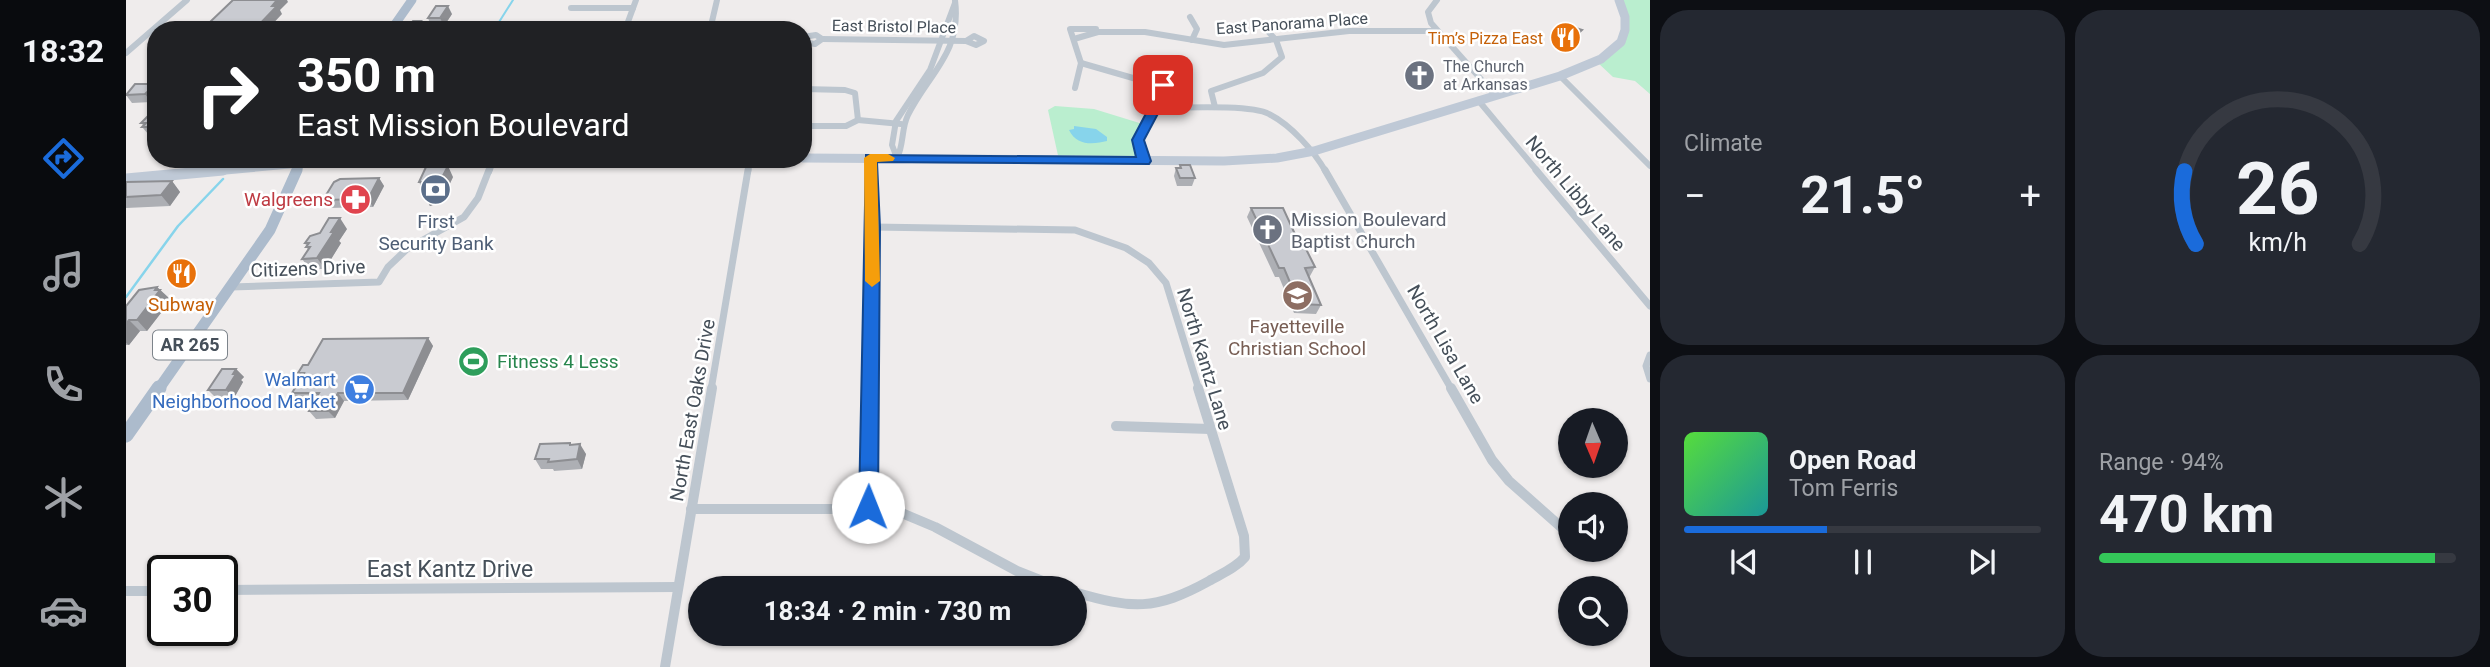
<!DOCTYPE html>
<html lang="en">
<head>
<meta charset="utf-8">
<style>
  :root { --surface:#171b24; --page:#242831; --text:#f1f3f6; --muted:#9ea1a6; --line:#363941; --accent:#1a6bdb }
  body { margin:0; font-family:Roboto,sans-serif; background:var(--page); color:var(--text); height:100vh; display:flex; flex-direction:column; font-size:26px; white-space:nowrap }
  * { box-sizing:border-box; margin:0 }
  p { font-size:23px; color:var(--muted) }
  .icon { flex:none; width:38px; height:38px; fill:none; stroke:currentColor; stroke-width:2; stroke-linecap:round; stroke-linejoin:round }
  .map { position:relative; flex:1; overflow:hidden }
  .panel { display:flex; flex-direction:column; gap:10px; padding:10px; background:#0d0f14; width:840px }
  .panel>* { flex:none }
  .top-card { position:absolute; left:21px; top:21px; width:665px; height:147px; border-radius:28px; box-shadow:0 2px 5px #0004; background:#202124; color:#fff; overflow:hidden }
  .needle { width:46px; rotate:178deg }
  .fabs { position:absolute; left:1432px; top:408px; display:grid; gap:14px }
  .fabs a { display:grid; place-items:center; width:70px; height:70px; border-radius:50%; background:var(--surface); box-shadow:0 2px 5px #0004; font-size:35px }
  .speed { position:absolute; left:21px; top:555px; display:flex; gap:14px; font-size:35px; font-weight:700; text-align:center }
  .speed>* { display:grid; place-content:center; width:91px; height:91px; border-radius:50%; background:var(--surface); box-shadow:0 2px 5px #0004; line-height:1 }
  .speed .limit { border:4px solid #111; border-radius:10px; background:#fff; color:#111 }
  .pin { position:absolute; display:grid; place-items:center; width:60px; height:60px; color:#fff; margin:-30px; border-radius:14px; box-shadow:0 4px 10px #0006 }
  .me { position:absolute; width:77px; margin:-38px; rotate:1deg; stroke-linejoin:round; filter:drop-shadow(0 0 5px #0008) }
  .turn { display:flex; align-items:center; gap:24px; height:147px; padding:0 35px; font-size:32px }
  .turn .icon { width:91px; height:91px; stroke-width:2.5 }
  .turn b { display:block; font-size:49px; line-height:60px }
  .big { font-size:52px; font-weight:700; line-height:1.1 }
  .panel .widget { flex:1; display:flex; flex-direction:column; justify-content:center; gap:10px; min-width:0; padding:0 24px; border-radius:28px; background:var(--page) }
  .panel .dial { align-items:center; gap:0 }
  .dial svg { height:182px; overflow:visible; fill:none; stroke:var(--line); stroke-width:7; stroke-linecap:round; text-anchor:middle }
  .dial text { fill:var(--text); stroke:none }
  .song { display:flex; align-items:center; gap:21px }
  .cover { width:84px; height:84px; border-radius:10px; background:linear-gradient(135deg,hsl(110 70% 55%),hsl(180 70% 35%)) }
  .played { height:7px; border-radius:4px; background:linear-gradient(90deg,var(--accent) 40%,var(--line) 40%) }
  .keys { display:flex; justify-content:space-around; direction:ltr }
  .heat { display:flex; justify-content:space-between; align-items:center; font-size:38px; direction:ltr }
  .charge { height:10px; border-radius:5px; background:linear-gradient(90deg,#34c759 94%,var(--line) 0) }
  .panel .tiles { flex:1; display:grid; gap:10px; grid-template-columns:repeat(2,1fr) }
  .trip { position:absolute; left:562px; top:576px; width:399px; height:70px; border-radius:35px; background:var(--surface); box-shadow:0 2px 5px #0004; font-weight:700; line-height:70px; text-align:center }
  main { display:flex; flex:1; min-height:0 }
  .tab-bar { display:flex; flex-direction:column; width:126px; justify-content:space-around; align-items:center; background:#090b0e; color:var(--muted) }
  .tab-bar .icon { width:49px; height:49px }
  .tab-bar .on { color:var(--accent) }
  .tab-bar b { font-size:32px; color:var(--text) }
  .map>svg:first-child { display:block }
</style>
</head>
<body>
<main>
<nav class="tab-bar">
<b>18:32</b>
<svg class="icon on" aria-label="directions" viewBox="0 0 24 24"><path d="M12 3l9 9-9 9-9-9zM9 14v-3h6M13 9l2 2-2 2"/></svg>
<svg class="icon" aria-label="music" viewBox="0 0 24 24"><path d="M9 18V5l10-2v13"/><circle cx="6" cy="18" r="3"/><circle cx="16" cy="16" r="3"/></svg>
<svg class="icon" aria-label="phone" viewBox="0 0 24 24"><path d="M5 4h4l2 5-3 2q2 4 5 5l2-3 5 2v4C11 20 4 13 5 4z"/></svg>
<svg class="icon" aria-label="climate" viewBox="0 0 24 24"><path d="M12 3v18M4 7l16 10M4 17L20 7"/></svg>
<svg class="icon" aria-label="car" viewBox="0 0 24 24"><path d="M5 17H2v-5l4-1 3-4h7l3 4 3 1v5h-3M9 17h6M6 11h13"/><circle cx="7" cy="17" r="2"/><circle cx="17" cy="17" r="2"/></svg>
</nav>
<div class="map">
<svg width="1524" height="667" viewBox="0 0 1524 667">
  <rect width="100%" height="100%" fill="#efecec"/>
  <g fill="#baeecf">
    <path d="M1493,0H1524V94L1509,81L1487,77L1470,61L1499,33Z"/>
    <path d="M929,106L968,109L1020,125L1012,140L1018,161L933,160L922,110Z"/>
  </g>
  <path fill="#87d4eb" d="M948,126L970,129L981,137V141C969,144 951,147 943,130L948,129Z"/>
  <g fill="none" stroke-linecap="round" stroke-linejoin="round">
    <path stroke="#87d4eb" stroke-width="2" d="M368,30L387,0"/>
    <path stroke="#87d4eb" stroke-width="2.5" d="M0,297L52,226L97,179"/>
    <g stroke="#bdc6cf" stroke-width="6">
      <path d="M1311,0L1302,12L1305,23L1369,95"/>
      <path d="M445,8H507"/>
      <path d="M1064,17L1071,29L1066,40"/>
      <path d="M499,30L510,0"/>
      <path d="M584,30L591,0"/>
      <path d="M848,36L858,41L850,45L840,41Z"/>
      <path d="M677,37L690,35L696,39L689,44L677,42"/>
      <path d="M696,39L840,41"/>
      <path d="M948,39L972,32H1019L1098,45L1223,31H1311"/>
      <path d="M0,53L61,0"/>
      <path d="M955,63L1038,87L1012,140L1018,161"/>
      <path d="M1434,76L1524,166"/>
      <path d="M949,88L955,63L944,29H970"/>
      <path d="M677,89L719,90L729,93L732,120L720,126H677"/>
      <path d="M1352,100L1412,172"/>
      <path d="M1089,107L1085,91L1137,73L1156,57L1150,40L1135,24"/>
      <path d="M1029,108C1053,108 1125,104 1143,114C1165,125 1188,151 1200,172"/>
      <path d="M732,120L775,124"/>
      <path d="M744,158L745,172"/>
      <path d="M771,158C778,145 775,129 782,115C802,74 836,53 829,0"/>
      <path d="M771,158L766,145L770,121L804,70L829,3"/>
      <path d="M363,172L368,159"/>
      <path d="M622,172L624,159"/>
    </g>
    <g stroke="#bdc6cf" stroke-width="7">
      <path d="M1199,170L1326,390"/>
      <path d="M1410,170L1524,306"/>
      <path d="M747,227L949,230L1000,248L1023,263L1040,283L1073,390"/>
      <path d="M105,287L253,282L262,267L281,249L338,217L352,198L363,170"/>
      <path d="M1524,355L1520,366L1524,379"/>
      <path d="M585,390L622,170"/>
      <path d="M744,390L747,227L745,170"/>
    </g>
    <g stroke="#bdc6cf" stroke-width="10">
      <path d="M1325,388L1366,460L1383,481L1444,535"/>
      <path d="M990,426L1084,429"/>
      <path d="M742,507L744,388"/>
      <path d="M565,509H766L809,527L891,571L934,588"/>
      <path d="M1461,550L1468,556"/>
      <path d="M96,590L552,587"/>
      <path d="M0,591H37"/>
      <path d="M948,592C1006,609 1029,611 1083,581C1095,574 1110,568 1119,557L1118,536L1072,388"/>
      <path d="M539,667L586,388"/>
    </g>
    <g stroke="#bfc9d6" stroke-width="9">
      <path d="M677,158L1098,161L1151,158L1188,151L1434,76L1475,59L1495,42L1499,30V17L1493,0"/>
      <path d="M78,172L174,163L272,159"/>
    </g>
    <path stroke="#bfc9d6" stroke-width="11" d="M0,179L97,170"/>
    <g stroke="#acbbcc" stroke-width="9">
      <path d="M265,30L286,0"/>
      <path d="M170,172L176,159"/>
    </g>
    <path stroke="#acbbcc" stroke-width="11" d="M32,390L144,230L171,170"/>
    <path stroke="#acbbcc" stroke-width="15" d="M0,435L33,388"/>
  </g>
  <g fill="#adafb4">
    <path d="M326,14L318,26H305L302,18Z"/>
    <path d="M1456,30L1451,38L1444,44L1428,38L1434,31Z"/>
    <path d="M30,84L25,102L6,103L0,95Z"/>
    <path d="M30,115V135H23L16,127L18,126L15,123Z"/>
    <path d="M1054,165L1069,178L1066,186H1051L1048,176L1050,168H1053Z"/>
    <path d="M327,177L315,202L304,206L298,195L300,193H298L293,182Z"/>
    <path d="M253,178L258,186L247,207L202,208L197,200Z"/>
    <path d="M46,181L54,192L44,206L0,208V182Z"/>
    <path d="M1125,208L1173,243L1189,267L1184,276L1183,277L1195,305L1190,314L1168,313L1153,277H1149L1121,217Z"/>
    <path d="M221,229L213,241L215,243L199,269H184L176,259L182,250L179,243Z"/>
    <path d="M31,287L45,300L21,331H14L3,345H0V306Z"/>
    <path d="M302,338L307,346L282,400L218,401L209,418L190,419L183,411L189,401H173L166,393L176,376L172,373L182,365Z"/>
    <path d="M110,369L118,377L115,380L117,382L108,398H90L82,390Z"/>
    <path d="M445,445L460,454L456,469L428,471L427,469H415L409,459Z"/>
  </g>
  <g fill="#8d8e92">
    <path d="M151,0H161L162,2L154,10L156,14L141,30H128L146,6Z"/>
    <path d="M322,6L326,14L318,26L314,18Z"/>
    <path d="M295,21L298,30H289Z"/>
    <path d="M1456,30L1451,38L1444,44L1449,36Z"/>
    <path d="M30,84V98L25,102L19,94Z"/>
    <path d="M322,166L327,177L315,202L304,206L298,195Z"/>
    <path d="M253,178L258,186L247,207L242,199Z"/>
    <path d="M46,181L54,192L44,206L35,195Z"/>
    <path d="M214,218L221,229L213,241L215,243L199,269L191,258L205,232Z"/>
    <path d="M31,287L45,300L21,331L11,320Z"/>
    <path d="M3,320L14,331L3,345L0,343V324Z"/>
    <path d="M302,338L307,346L282,400L277,393Z"/>
    <path d="M110,369L118,377L115,380L117,382L108,398L100,390Z"/>
    <path d="M212,393L218,401L209,418L202,411Z"/>
    <path d="M454,444L460,454L456,469L451,459Z"/>
  </g>
  <g fill="#c9cbd1" stroke="#8d8e92" stroke-width="2">
    <path d="M107,0H151L146,6H151L128,30H69L76,23H83Z"/>
    <path d="M310,6H322L314,18H302Z"/>
    <path d="M287,21H295L289,30H279Z"/>
    <path d="M1440,25L1456,30L1449,36L1434,31Z"/>
    <path d="M9,84H30L19,94L0,95Z"/>
    <path d="M23,115H30V127H16L20,123H15Z"/>
    <path d="M1054,165H1064L1069,178H1054L1050,168H1055Z"/>
    <path d="M322,166L309,191L298,195L303,185L298,186L299,182H293L300,167Z"/>
    <path d="M253,178L242,199L197,200L208,182L214,179Z"/>
    <path d="M46,181L35,195L0,197V182Z"/>
    <path d="M1125,208H1157L1173,243H1177L1189,267L1179,268L1195,305L1173,304L1158,268H1153Z"/>
    <path d="M203,218H214L205,232H208L191,258L176,259L184,247H180L183,243H179L184,236L194,233Z"/>
    <path d="M31,287L29,290H34L11,320H3L0,324V306L13,290Z"/>
    <path d="M302,338L277,393H212L202,411H183L193,393H166L178,373H172L177,365H182L197,339Z"/>
    <path d="M96,369H110L107,374H110L100,390H82Z"/>
    <path d="M444,443V445L454,444L451,459L422,462L423,459H409L414,444Z"/>
  </g>
  <path fill="#1a6bdb" stroke="#11468e" stroke-width="2" d="M1033,82H1041L1045,89L1018,140L1025,161L1023,164L751,162L754,227L752,507L749,513L742,516L736,513L733,507L740,155L1010,157L1006,140L1033,89Z"/>
  <path fill="#f59e0b" d="M762,154L769,158L767,161L751,162L754,281L746,287L739,281L738,158L744,154Z"/>
  <defs>
    <symbol id="restaurant-disc" viewBox="-11 -11 22 22"><circle r="9.5" fill="#e8710a" stroke="#fff"/><path d="M-5-6h1v4h1v-4h1v4h1v-4h1v5L-1.5 .5V6h-2V.5L-5-1ZM5-6V6H3V1.5H1.5Q1.5-4 5-6Z" fill="#fff"/></symbol>
    <symbol id="church-disc" viewBox="-11 -11 22 22"><circle r="9.5" fill="#6b7280" stroke="#fff"/><path d="M-1.2-6h2.4v3.5h3.3v2.4h-3.3V6h-2.4V-.1h-3.3v-2.4h3.3Z" fill="#fff"/></symbol>
    <symbol id="bank-disc" viewBox="-11 -11 22 22"><circle r="9.5" fill="#5c6f8a" stroke="#fff"/><path d="M-6-4H6V4H-6ZM0-2.3a2.3 2.3 0 1 0 0 4.6a2.3 2.3 0 1 0 0-4.6Z" fill="#fff"/></symbol>
    <symbol id="pharmacy-disc" viewBox="-11 -11 22 22"><circle r="9.5" fill="#e0444e" stroke="#fff"/><path d="M-2-6h4v4h4v4h-4v4h-4v-4h-4v-4h4Z" fill="#fff"/></symbol>
    <symbol id="school-disc" viewBox="-11 -11 22 22"><circle r="9.5" fill="#8d6e63" stroke="#fff"/><path d="M0-5L7-2L0 1L-7-2ZM-4 1L0 2.5L4 1V4Q0 6-4 4Z" fill="#fff"/></symbol>
    <symbol id="stadium-disc" viewBox="-11 -11 22 22"><circle r="9.5" fill="#2e9e5b" stroke="#fff"/><path d="M0-5a6.5 5 0 1 0 0 10a6.5 5 0 1 0 0-10ZM-3.5-1.8h7v3.6h-7Z" fill="#fff"/></symbol>
    <symbol id="supermarket-disc" viewBox="-11 -11 22 22"><circle r="9.5" fill="#3f7fe0" stroke="#fff"/><path d="M-6-5.5h2.5l.6 2H6L4.5 2H-2.5L-4.4-4H-6ZM-1.5 3.2a1.3 1.3 0 1 0 .1 0ZM3 3.2a1.3 1.3 0 1 0 .1 0Z" fill="#fff"/></symbol>
  </defs>
  <g fill-rule="evenodd">
    <use href="#restaurant-disc" x="1422" y="20" width="35" height="35"/>
    <use href="#church-disc" x="1276" y="58" width="35" height="35"/>
    <use href="#bank-disc" x="292" y="172" width="35" height="35"/>
    <use href="#pharmacy-disc" x="212" y="182" width="35" height="35"/>
    <use href="#church-disc" x="1124" y="212" width="35" height="35"/>
    <use href="#restaurant-disc" x="38" y="256" width="35" height="35"/>
    <use href="#school-disc" x="1154" y="278" width="35" height="35"/>
    <use href="#stadium-disc" x="330" y="344" width="35" height="35"/>
    <use href="#supermarket-disc" x="216" y="372" width="35" height="35"/>
  </g>
  <g text-anchor="middle" stroke-width="5" stroke-linejoin="round" paint-order="stroke">
    <g font-size="16" fill="#454f59" stroke="#fff">
      <text transform="translate(1166 23) rotate(-4)" y="6">East Panorama Place</text>
      <text transform="translate(768 26) rotate(1)" y="6">East Bristol Place</text>
    </g>
    <g font-size="16" fill="#c56008" stroke="#fff" text-anchor="end">
      <text x="1417" y="44">Tim’s Pizza East</text>
    </g>
    <g font-size="16" fill="#5b616d" stroke="#fff" text-anchor="start">
      <text x="1317" y="72">The Church<tspan x="1317" dy="18">at Arkansas</tspan></text>
    </g>
    <rect fill="#fff" stroke="#7d848b" stroke-width="2" x="27" y="330.5" width="74" height="29" rx="5"/>
    <g font-size="18" font-weight="bold" fill="#454f59">
      <text x="64" y="351">AR 265</text>
    </g>
    <g font-size="19" fill="#454f59" stroke="#fff">
      <text transform="translate(1450 193) rotate(50)" y="7">North Libby Lane</text>
      <text transform="translate(182 268) rotate(-2)" y="7">Citizens Drive</text>
      <text transform="translate(1320 344) rotate(60)" y="7">North Lisa Lane</text>
      <text transform="translate(1079 359) rotate(73)" y="7">North Kantz Lane</text>
      <text transform="translate(566 410) rotate(-80)" y="7">North East Oaks Drive</text>
    </g>
    <g font-size="19" fill="#be3a42" stroke="#fff" text-anchor="end">
      <text x="207" y="206">Walgreens</text>
    </g>
    <g font-size="19" fill="#5b616d" stroke="#fff" text-anchor="start">
      <text x="1165" y="226">Mission Boulevard<tspan x="1165" dy="22">Baptist Church</tspan></text>
    </g>
    <g font-size="19" fill="#4e5e75" stroke="#fff">
      <text x="310" y="228">First<tspan x="310" dy="22">Security Bank</tspan></text>
    </g>
    <g font-size="19" fill="#c56008" stroke="#fff">
      <text x="55" y="311">Subway</text>
    </g>
    <g font-size="19" fill="#785e54" stroke="#fff">
      <text x="1171" y="333">Fayetteville<tspan x="1171" dy="22">Christian School</tspan></text>
    </g>
    <g font-size="19" fill="#27864d" stroke="#fff" text-anchor="start">
      <text x="371" y="368">Fitness 4 Less</text>
    </g>
    <g font-size="19" fill="#366cbe" stroke="#fff" text-anchor="end">
      <text x="210" y="386">Walmart<tspan x="210" dy="22">Neighborhood Market</tspan></text>
    </g>
    <g font-size="23" fill="#454f59" stroke="#fff">
      <text x="324" y="577">East Kantz Drive</text>
    </g>
  </g>
</svg>
<div class="fabs">
<a><svg class="needle" viewBox="-14 -14 28 28"><path d="M0-13l5 13h-10z" fill="#e53935"/><path d="M0 13l5-13h-10z" fill="#9ea1a6"/></svg></a>
<a><svg class="icon" aria-label="sound" viewBox="0 0 24 24"><path d="M4 9h4l5-4v14l-5-4H4zM17 9q2 3 0 6"/></svg></a>
<a><svg class="icon" aria-label="search" viewBox="0 0 24 24"><circle cx="10" cy="10" r="6"/><path d="M15 15l6 6"/></svg></a>
</div>
<div class="speed"><div class="limit">30</div></div>
<div class="pin" style="left:1037px;top:85px;background:#d93025"><svg class="icon" aria-label="arrive" viewBox="0 0 24 24"><path d="M6 21V4h12l-3 4 3 4H6"/></svg></div>
<svg class="me" style="left:742px;top:507px" viewBox="-20 -20 40 40"><circle r="19" fill="#fff"/><path d="M0-13L10 11 0 6-10 11z" fill="#1a6bdb"/></svg>
<div class="trip">18:34 · 2 min · 730 m</div>
<div class="top-card">
<div class="turn"><svg class="icon" aria-label="right" viewBox="0 0 24 24"><path d="M7 20v-9h11M14 6l5 5-5 5"/></svg><div><b>350 m</b>East Mission Boulevard</div></div>
</div>
</div>
<section class="panel">
<div class="tiles">
<div class="widget"><p>Climate</p>
<div class="heat"><a>−</a><b class="big">21.5°</b><a>+</a></div>
</div>
<div class="widget dial"><svg viewBox="0 0 100 80">
<path d="M14 69A42 42 0 1 1 86 69"/>
<path d="M14 69A42 42 0 0 1 9 37" stroke="#1a6bdb"/>
<text x="50" y="56" font-size="32" font-weight="700">26</text>
<text x="50" y="72" font-size="11">km/h</text>
</svg></div>
<div class="widget">
<div class="song"><i class="cover"></i><div><b>Open Road</b><p>Tom Ferris</p></div></div>
<div class="played"></div>
<div class="keys"><svg class="icon" aria-label="previous" viewBox="0 0 24 24"><path d="M18 5L8 12l10 7zM5 5v14"/></svg><svg class="icon" aria-label="pause" viewBox="0 0 24 24"><path d="M8 5v14M16 5v14"/></svg><svg class="icon" aria-label="next" viewBox="0 0 24 24"><path d="M6 5l10 7-10 7zM19 5v14"/></svg></div>
</div>
<div class="widget"><p>Range · 94%</p><b class="big">470 km</b><div class="charge"></div></div>
</div>
</section>
</main>
</body>
</html>
